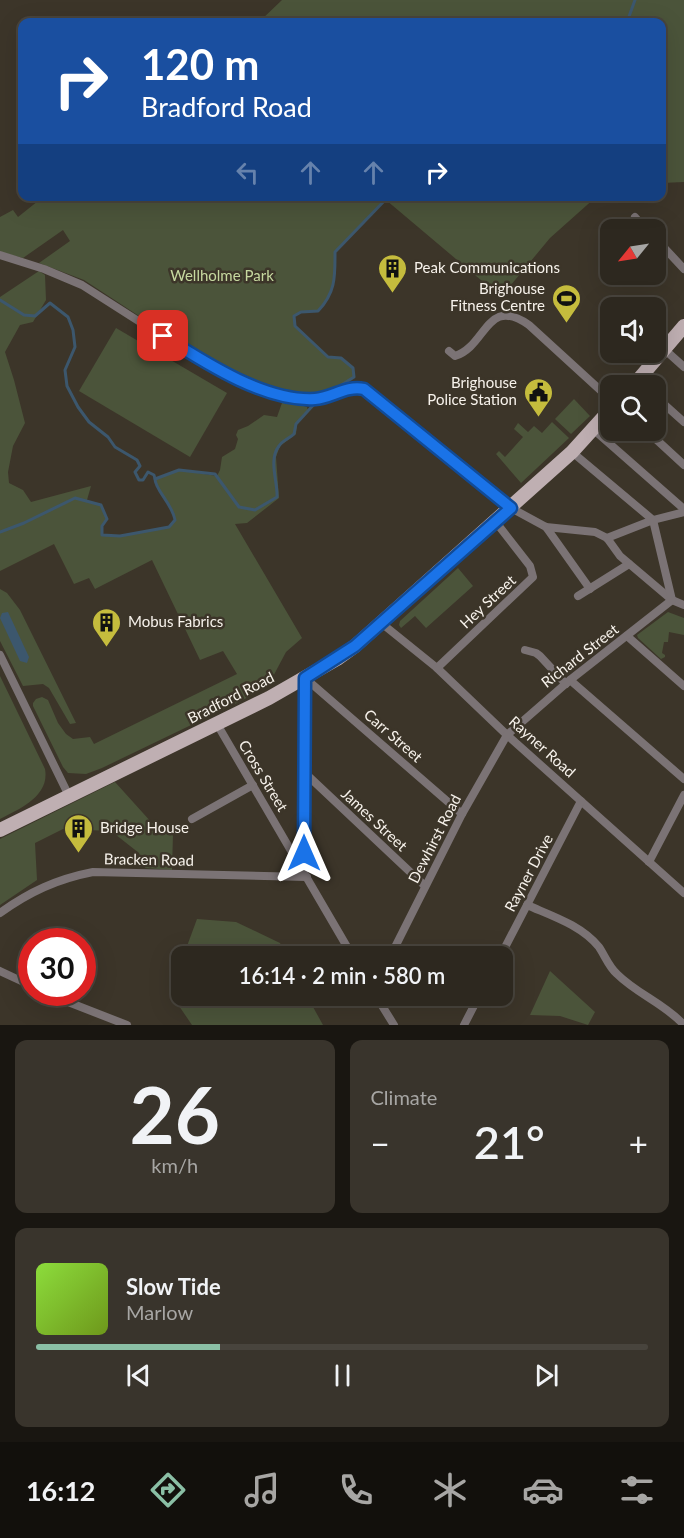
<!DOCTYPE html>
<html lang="en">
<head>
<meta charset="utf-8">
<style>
  :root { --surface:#2d281f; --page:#39342c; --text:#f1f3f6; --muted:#a7a6a4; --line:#48443d; --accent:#8abfa5 }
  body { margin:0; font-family:Lato,sans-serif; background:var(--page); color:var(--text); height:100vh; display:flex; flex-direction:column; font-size:22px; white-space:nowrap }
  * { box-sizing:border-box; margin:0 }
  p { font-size:20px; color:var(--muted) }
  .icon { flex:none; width:33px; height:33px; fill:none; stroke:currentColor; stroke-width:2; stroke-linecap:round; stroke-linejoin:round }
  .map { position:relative; height:1025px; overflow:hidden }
  .side { display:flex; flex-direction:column; gap:15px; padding:15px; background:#191611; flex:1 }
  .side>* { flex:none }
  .hud { position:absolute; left:18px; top:18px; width:648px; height:183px; border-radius:12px; box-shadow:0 6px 24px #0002,0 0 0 2px var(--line); background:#1a4fa0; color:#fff; overflow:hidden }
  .needle { width:39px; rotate:240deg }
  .buttons { position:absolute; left:600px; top:219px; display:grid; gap:12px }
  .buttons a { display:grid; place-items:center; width:66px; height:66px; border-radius:12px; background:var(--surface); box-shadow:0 6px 24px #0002,0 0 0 2px var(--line); font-size:30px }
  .speed { position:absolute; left:18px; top:928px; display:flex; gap:12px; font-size:30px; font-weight:700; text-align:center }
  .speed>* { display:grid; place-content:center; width:78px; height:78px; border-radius:50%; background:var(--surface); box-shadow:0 6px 24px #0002,0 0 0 2px var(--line); line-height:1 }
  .speed .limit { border:9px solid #d22; background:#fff; color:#111 }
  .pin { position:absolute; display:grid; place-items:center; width:51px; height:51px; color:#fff; margin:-26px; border-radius:12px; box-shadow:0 3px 9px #0006 }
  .me { position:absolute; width:66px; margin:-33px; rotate:0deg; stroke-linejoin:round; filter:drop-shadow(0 0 4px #0008) }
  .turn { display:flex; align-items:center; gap:21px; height:126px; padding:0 24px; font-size:27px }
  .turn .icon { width:78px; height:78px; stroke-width:2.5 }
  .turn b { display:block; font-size:42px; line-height:51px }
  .lanes { display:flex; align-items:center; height:57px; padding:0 24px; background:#0003; justify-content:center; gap:30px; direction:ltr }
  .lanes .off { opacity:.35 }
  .big { font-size:45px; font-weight:600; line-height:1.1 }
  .side .widget { flex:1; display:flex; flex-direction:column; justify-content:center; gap:9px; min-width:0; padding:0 21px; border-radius:12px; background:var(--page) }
  .side .dial { align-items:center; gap:0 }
  .dial b { font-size:78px; line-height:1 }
  .song { display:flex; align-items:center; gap:18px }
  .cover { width:72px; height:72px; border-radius:9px; background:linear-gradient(135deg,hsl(90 70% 55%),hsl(80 70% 35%)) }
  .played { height:6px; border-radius:3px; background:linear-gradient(90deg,var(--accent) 30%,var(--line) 30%) }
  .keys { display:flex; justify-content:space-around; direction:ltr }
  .heat { display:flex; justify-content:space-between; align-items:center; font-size:33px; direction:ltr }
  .side .tiles { flex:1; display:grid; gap:15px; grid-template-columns:1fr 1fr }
  .widget:last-child { grid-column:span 2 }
  .trip { position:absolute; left:171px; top:946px; width:342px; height:60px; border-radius:12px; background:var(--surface); box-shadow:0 6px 24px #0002,0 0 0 2px var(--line); font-weight:600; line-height:60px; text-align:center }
  .tabs { display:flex; height:96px; justify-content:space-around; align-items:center; background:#12100c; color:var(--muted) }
  .tabs .icon { width:42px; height:42px }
  .tabs .on { color:var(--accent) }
  .tabs b { font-size:27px; color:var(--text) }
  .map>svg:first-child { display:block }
</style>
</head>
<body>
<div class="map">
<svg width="684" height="1025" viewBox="0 0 684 1025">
  <rect width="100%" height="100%" fill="#3c3529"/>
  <g fill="#4b543a">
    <path d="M282,0H684V182L662,183V22H259Z"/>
    <path d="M43,197H596L550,238L501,297L386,200L335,252C335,276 336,292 318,311L301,312L294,316L295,326L328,357L341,358L353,368L354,377L326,395L311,397L283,392L197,354L84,280L39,263L70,241L63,230L23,258L0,252V217L13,210L18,217Z"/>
    <path d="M39,271L45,275L46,300L33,322L20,325L5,352L14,380L25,423L13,446L8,472L9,483L23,490L31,502L91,486L87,500L101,505L107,519L102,526V535L120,536L169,527L175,520C172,503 155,490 155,479L179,470L217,476L220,470L222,457L235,449L238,439L236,435L238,430L248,426L264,415L277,417L283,400L307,407L308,411L297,424L296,434L280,446L276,457L279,498L247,523L235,524L302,638L286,652L269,684L243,700L102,768L86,774L68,773L63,767L33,706V703L36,699L42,697L48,700L58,723L66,734L73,739L90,737L94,744L237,674L223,651L200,660L152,560L95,589L89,578L74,584L54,544L0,571V297Z"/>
    <path d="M116,328L227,393L190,457L79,391Z"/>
    <path d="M574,399L590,416L571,434L555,419Z"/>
    <path d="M552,422L569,438L521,483L496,454L499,451L505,457L523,437L514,429L518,423L528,432L534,426L542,433Z"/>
    <path d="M458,568L473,586L426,628L415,616L401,628L399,625L400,621Z"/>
    <path d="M0,589L7,593L20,610L76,723L70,724L49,688L43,684L23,686L0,641Z"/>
    <path d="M668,612L684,618V635L669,632L668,642H664L662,653L665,655V657L661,659L638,638L637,635Z"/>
    <path d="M0,676L45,769C50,796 20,809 0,819Z"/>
    <path d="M115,782L152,823L173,834L172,870L145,868L139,853L111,831L63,829L35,843L37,880L0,905V839Z"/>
    <path d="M197,919L236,922L280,943L287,957H183Z"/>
    <path d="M181,964L182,996H307L323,1025H192L177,1003Z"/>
    <path d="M550,971L595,1012L588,1025L560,1016L530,1015Z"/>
  </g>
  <path fill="#3c576d" d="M8,612L29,657L27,663L20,661L0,618L2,613Z"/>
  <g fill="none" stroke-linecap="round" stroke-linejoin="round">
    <g stroke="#3c576d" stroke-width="3">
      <path d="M627,22L635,0"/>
      <path d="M0,300L24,315L35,316L50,303L68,317L73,330L75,347L65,370L67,386L78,407L89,422L108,437L115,447L137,460L140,466L135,472L139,480H143L148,472L154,475L155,479"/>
      <path d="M335,389L354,377L353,368L341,358L328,357L295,326L294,316L301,312L318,311C336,292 335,276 335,252L389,196"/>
      <path d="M0,532L24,523L75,498L101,505L107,519L102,526V535L120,536L169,527L175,520C172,503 155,490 155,479L179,470L215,474L239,507L255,510L277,497C278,482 268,460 279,446C282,441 290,438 294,434L296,424L317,401"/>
    </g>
    <g stroke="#7b7375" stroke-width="8">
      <path d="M635,217L646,230"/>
      <path d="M656,239L684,269"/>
      <path d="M0,255L44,269L82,285L201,361L254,386L276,393L314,399L356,387L364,389L511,508L546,527L595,532L607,538L620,556L672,600L684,605"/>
      <path d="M664,349L684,367"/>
      <path d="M449,351L455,356C487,346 486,295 529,325L610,399"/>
      <path d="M656,397L684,422"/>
      <path d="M594,430L684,509"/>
      <path d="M646,430L684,465"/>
      <path d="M546,527L590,589"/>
      <path d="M607,538L653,520L684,512"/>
      <path d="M578,596L629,564"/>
      <path d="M380,622L437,668L507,735L684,893"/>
      <path d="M627,636L684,686"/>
      <path d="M525,650L536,653L540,656L566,684"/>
      <path d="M0,655L69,796"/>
      <path d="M437,668L533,577L530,566L495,521"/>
      <path d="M305,678L462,814"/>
      <path d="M570,680L684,779"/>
      <path d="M217,724L353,957"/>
      <path d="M305,773L425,886"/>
      <path d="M192,819L253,785"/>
      <path d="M649,862L684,795"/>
      <path d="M304,872L305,678"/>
      <path d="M527,905C552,916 581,925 599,947C605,956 609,967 617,974C637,994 665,1004 684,1025"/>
      <path d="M0,913C29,892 57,879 93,872L307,877"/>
      <path d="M390,957L462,814L507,735L570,680L672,600L653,520L572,452"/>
      <path d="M500,957L581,801"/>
      <path d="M0,971L32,986"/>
      <path d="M45,993L127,1025"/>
      <path d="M376,996L394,1025"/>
      <path d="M464,1025L479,996"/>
    </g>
    <g stroke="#bfafb2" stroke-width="14">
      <path d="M633,386L684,326"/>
      <path d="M0,830L269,698L337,659L355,646L572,452L610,410"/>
    </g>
  </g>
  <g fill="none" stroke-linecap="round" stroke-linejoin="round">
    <defs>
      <path id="route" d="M163,336C204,362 265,402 315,399C332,398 346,385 364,389L511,508L355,646L305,678L304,853"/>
    </defs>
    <use href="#route" stroke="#114b97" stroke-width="15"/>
    <use href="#route" stroke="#1a73e8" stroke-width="10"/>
  </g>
  <defs>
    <symbol id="building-pin" viewBox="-11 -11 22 30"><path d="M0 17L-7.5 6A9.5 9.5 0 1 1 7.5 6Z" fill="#c5bc3d" stroke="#3c3529"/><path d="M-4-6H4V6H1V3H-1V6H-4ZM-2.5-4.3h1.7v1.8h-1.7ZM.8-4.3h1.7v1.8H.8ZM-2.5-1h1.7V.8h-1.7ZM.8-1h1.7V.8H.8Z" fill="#111"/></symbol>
    <symbol id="stadium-pin" viewBox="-11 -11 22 30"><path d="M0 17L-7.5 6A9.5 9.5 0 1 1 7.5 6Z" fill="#c5bc3d" stroke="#3c3529"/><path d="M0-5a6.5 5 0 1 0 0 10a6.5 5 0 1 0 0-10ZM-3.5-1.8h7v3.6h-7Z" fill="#111"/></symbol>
    <symbol id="civic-pin" viewBox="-11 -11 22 30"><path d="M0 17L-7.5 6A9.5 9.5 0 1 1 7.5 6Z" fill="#c5bc3d" stroke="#3c3529"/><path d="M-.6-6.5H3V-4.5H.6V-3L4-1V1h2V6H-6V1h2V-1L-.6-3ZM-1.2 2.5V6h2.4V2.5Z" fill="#111"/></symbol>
  </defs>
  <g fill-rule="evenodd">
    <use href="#building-pin" x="376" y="252" width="33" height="45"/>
    <use href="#stadium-pin" x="550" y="282" width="33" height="45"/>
    <use href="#civic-pin" x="522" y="376" width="33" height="45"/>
    <use href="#building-pin" x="90" y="606" width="33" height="45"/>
    <use href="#building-pin" x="62" y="812" width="33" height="45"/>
  </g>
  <g text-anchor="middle" stroke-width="5" stroke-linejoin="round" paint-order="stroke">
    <g font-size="15" fill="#f7f2eb" stroke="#3c3529" text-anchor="start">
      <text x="414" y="273">Peak Communications</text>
      <text x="545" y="294" text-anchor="end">Brighouse<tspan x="545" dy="17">Fitness Centre</tspan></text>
      <text x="517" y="388" text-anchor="end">Brighouse<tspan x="517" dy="17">Police Station</tspan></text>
      <text x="128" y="627">Mobus Fabrics</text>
      <text x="100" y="833">Bridge House</text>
    </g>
    <g font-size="15" fill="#c6d89f" stroke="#3c3529">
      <text x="222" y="281">Wellholme Park</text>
    </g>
    <g font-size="15" fill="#f7f2eb" stroke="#3c3529">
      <text transform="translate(488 602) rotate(-43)" y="5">Hey Street</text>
      <text transform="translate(580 656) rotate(-38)" y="5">Richard Street</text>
      <text transform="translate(231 698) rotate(-27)" y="5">Bradford Road</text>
      <text transform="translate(393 736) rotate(41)" y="5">Carr Street</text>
      <text transform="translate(542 747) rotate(42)" y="5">Rayner Road</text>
      <text transform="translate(263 776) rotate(59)" y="5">Cross Street</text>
      <text transform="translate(374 820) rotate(43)" y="5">James Street</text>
      <text transform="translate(435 839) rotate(-63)" y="5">Dewhirst Road</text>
      <text transform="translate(149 860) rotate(1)" y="5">Bracken Road</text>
      <text transform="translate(529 873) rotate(-62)" y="5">Rayner Drive</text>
    </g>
  </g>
</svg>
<div class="buttons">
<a><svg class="needle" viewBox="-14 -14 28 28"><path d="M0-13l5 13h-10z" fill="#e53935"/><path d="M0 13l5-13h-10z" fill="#a7a6a4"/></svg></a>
<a><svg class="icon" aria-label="sound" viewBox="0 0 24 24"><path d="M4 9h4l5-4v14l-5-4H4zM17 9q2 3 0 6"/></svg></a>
<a><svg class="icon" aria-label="search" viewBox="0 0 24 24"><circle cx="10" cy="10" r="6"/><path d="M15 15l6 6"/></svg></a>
</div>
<div class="speed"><div class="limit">30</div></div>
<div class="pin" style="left:163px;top:336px;background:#d93025"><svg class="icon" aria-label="arrive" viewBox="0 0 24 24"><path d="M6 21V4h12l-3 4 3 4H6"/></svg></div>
<svg class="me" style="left:304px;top:853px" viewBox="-20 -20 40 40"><path d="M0-17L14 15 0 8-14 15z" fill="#1a73e8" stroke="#fff" stroke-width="4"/></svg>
<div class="trip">16:14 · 2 min · 580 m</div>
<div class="hud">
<div class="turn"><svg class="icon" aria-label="right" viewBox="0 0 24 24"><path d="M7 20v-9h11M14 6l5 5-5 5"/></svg><div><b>120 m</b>Bradford Road</div></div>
<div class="lanes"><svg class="icon off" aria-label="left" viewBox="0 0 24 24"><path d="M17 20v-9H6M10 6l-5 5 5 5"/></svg><svg class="icon off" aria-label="ahead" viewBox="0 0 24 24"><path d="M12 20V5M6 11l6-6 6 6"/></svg><svg class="icon off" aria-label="ahead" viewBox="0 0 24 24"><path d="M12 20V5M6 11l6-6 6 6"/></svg><svg class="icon" aria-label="right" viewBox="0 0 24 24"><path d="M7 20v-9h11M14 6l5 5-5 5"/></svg></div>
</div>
</div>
<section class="side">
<div class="tiles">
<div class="widget dial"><b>26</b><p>km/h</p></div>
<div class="widget"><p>Climate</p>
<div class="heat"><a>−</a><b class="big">21°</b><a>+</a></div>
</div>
<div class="widget">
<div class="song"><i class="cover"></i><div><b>Slow Tide</b><p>Marlow</p></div></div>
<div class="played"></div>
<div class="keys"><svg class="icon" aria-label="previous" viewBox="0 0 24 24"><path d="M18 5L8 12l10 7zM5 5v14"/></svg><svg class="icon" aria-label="pause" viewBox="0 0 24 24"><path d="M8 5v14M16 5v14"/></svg><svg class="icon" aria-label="next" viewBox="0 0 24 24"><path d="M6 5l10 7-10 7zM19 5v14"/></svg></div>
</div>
</div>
</section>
<nav class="tabs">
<b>16:12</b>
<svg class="icon on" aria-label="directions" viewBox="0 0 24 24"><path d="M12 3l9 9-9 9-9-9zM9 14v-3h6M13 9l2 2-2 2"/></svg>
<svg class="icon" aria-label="music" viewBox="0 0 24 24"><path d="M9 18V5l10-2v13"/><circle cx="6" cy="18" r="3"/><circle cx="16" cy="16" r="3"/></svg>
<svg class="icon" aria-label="phone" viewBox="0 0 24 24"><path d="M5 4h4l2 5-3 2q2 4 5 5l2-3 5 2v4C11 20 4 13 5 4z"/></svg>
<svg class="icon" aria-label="climate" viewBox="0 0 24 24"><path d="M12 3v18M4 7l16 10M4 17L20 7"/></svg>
<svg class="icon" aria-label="car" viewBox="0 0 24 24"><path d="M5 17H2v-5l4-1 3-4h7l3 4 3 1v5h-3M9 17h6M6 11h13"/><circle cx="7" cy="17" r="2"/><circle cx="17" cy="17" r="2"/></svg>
<svg class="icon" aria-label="filters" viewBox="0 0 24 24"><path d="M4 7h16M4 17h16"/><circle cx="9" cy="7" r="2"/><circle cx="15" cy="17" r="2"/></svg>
</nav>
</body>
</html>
